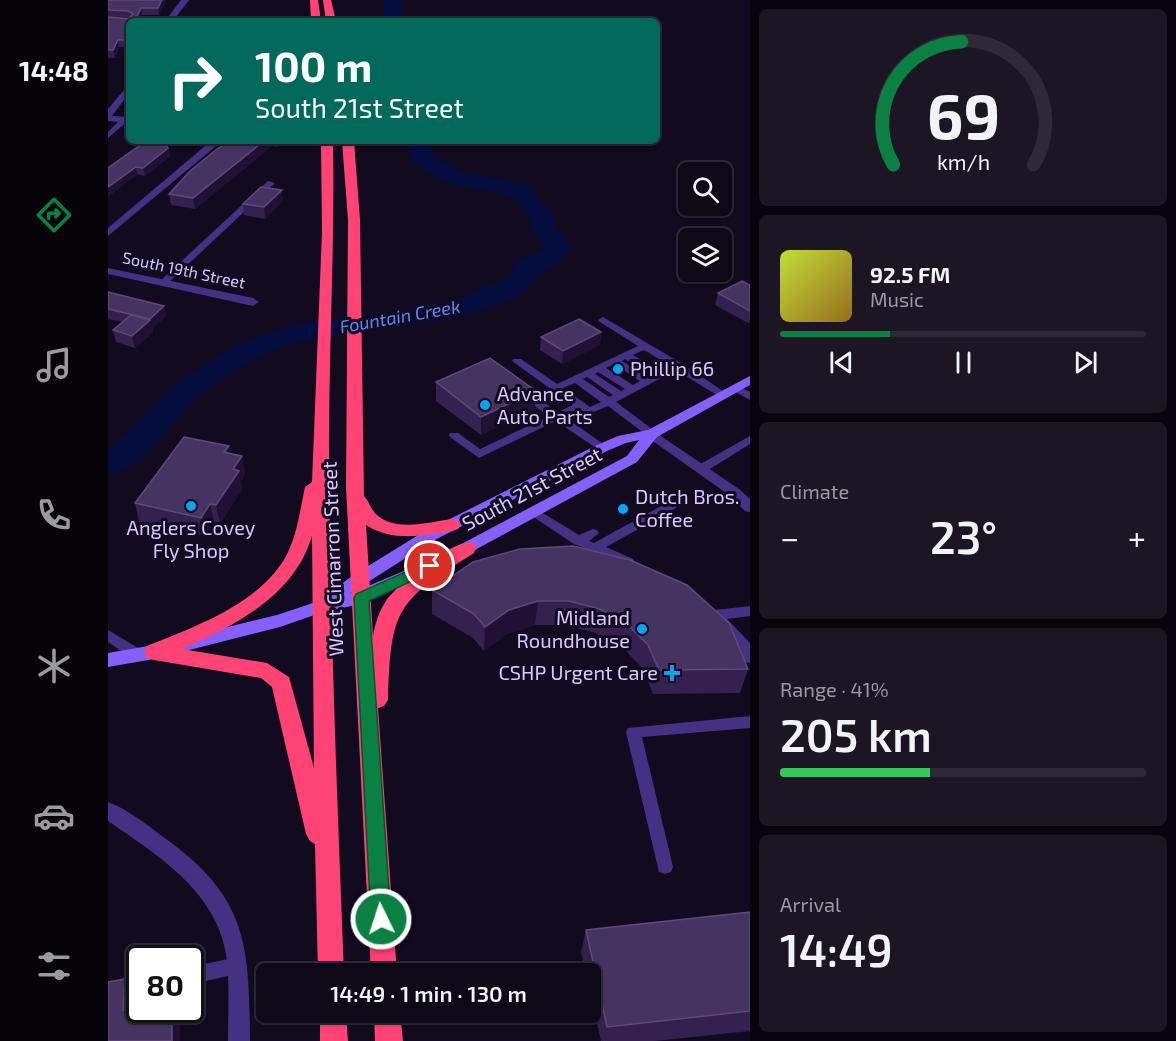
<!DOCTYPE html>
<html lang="en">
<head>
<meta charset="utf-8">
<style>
  :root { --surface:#0e0817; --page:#1c1624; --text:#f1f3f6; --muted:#9b9aa1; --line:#2e2936; --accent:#0b8043 }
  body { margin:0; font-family:"Exo 2",sans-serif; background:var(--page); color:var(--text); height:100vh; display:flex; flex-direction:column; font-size:22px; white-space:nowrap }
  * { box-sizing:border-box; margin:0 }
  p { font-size:20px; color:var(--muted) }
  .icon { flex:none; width:33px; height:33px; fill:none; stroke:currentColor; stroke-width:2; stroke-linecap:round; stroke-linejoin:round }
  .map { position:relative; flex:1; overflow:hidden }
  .sheet { display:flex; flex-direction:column; gap:9px; padding:9px; background:#08040d; width:426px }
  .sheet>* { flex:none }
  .top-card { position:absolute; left:18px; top:18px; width:534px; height:126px; border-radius:9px; box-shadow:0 2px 4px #0004,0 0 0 2px var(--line); background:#00695c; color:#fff; overflow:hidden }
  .fabs { position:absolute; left:570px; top:162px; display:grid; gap:12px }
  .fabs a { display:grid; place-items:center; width:54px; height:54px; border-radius:9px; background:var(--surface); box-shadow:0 2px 4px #0004,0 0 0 2px var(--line); font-size:30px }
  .speed { position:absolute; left:18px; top:945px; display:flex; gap:12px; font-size:30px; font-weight:700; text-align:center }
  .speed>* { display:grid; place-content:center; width:78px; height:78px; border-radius:50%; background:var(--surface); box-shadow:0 2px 4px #0004,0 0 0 2px var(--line); line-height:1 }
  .speed .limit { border:3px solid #111; border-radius:9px; background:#fff; color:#111 }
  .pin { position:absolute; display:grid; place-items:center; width:51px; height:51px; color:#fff; margin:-26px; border:3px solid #fff; border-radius:50%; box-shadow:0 2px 6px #0007 }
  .me { position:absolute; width:66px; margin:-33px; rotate:356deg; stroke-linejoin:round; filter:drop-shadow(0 0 4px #0008) }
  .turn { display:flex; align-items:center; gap:21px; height:126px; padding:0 30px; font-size:27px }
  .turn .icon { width:78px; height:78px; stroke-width:2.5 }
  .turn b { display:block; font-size:42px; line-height:51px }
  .big { font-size:45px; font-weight:600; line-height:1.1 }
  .sheet .tile { flex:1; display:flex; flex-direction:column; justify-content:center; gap:9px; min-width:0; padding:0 21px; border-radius:9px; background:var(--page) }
  .sheet .dial { align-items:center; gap:0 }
  .dial svg { height:156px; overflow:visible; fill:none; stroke:var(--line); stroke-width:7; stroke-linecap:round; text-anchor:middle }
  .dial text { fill:var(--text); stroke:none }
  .song { display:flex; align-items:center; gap:18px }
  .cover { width:72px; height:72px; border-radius:9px; background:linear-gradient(135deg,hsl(70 70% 55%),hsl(40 70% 35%)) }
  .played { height:6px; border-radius:3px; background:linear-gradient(90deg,var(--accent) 30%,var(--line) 30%) }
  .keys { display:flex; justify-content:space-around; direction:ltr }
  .heat { display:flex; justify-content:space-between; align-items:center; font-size:33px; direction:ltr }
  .charge { height:9px; border-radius:4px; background:linear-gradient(90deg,#34c759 41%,var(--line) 0) }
  .trip { position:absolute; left:148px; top:963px; width:345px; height:60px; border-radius:9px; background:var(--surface); box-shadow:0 2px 4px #0004,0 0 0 2px var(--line); font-weight:600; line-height:60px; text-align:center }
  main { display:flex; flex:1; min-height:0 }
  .dock { display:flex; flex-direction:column; width:108px; justify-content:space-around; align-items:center; background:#060309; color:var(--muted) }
  .dock .icon { width:42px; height:42px }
  .dock .selected { color:var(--accent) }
  .dock b { font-size:27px; color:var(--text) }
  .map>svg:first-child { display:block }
</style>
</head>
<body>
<main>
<nav class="dock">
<b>14:48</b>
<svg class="icon selected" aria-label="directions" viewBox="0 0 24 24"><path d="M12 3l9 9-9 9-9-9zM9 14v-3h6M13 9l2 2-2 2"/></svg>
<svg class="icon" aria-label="music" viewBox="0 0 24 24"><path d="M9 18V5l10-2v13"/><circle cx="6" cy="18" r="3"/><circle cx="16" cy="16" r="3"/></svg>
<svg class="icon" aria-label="phone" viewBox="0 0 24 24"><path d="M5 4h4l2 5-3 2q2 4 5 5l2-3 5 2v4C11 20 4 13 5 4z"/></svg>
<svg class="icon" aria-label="climate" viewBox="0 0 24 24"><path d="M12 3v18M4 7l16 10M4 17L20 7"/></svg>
<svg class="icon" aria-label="car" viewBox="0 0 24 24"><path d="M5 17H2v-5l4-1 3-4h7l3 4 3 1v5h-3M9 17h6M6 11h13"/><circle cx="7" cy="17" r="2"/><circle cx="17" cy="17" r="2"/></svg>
<svg class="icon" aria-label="filters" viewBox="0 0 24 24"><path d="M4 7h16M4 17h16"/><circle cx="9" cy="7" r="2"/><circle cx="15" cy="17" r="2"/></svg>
</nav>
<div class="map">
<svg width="642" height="1041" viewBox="0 0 642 1041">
  <rect width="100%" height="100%" fill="#120a1f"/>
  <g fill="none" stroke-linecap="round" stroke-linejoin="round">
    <g fill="#040d3e" fill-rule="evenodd">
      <path d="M275,0H293L295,21H277Z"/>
      <path d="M298,141H320L324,155L358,173L420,185L446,215L448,226L462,244L463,251L442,268L431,271C412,328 241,327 190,342C158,351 112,376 88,399C61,424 37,466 0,476V448L21,431L67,384L129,344L187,324L279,313L351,299L402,276L409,259L424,256L436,248L422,227L421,216L403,196L343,184L305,164Z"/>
    </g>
    <g fill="#453183" fill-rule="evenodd">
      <path d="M15,117H21V120L0,138V132Z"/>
      <path d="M160,181L167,183L58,285H52V281Z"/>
      <path d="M495,317L573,363L621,395L620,397H612L568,370L508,402L548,432L549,434L548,436H540L500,406L481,414L472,410L457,417L498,446L500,448L494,452L448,421L371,458L342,437L341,435L342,433H350L372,449L441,416L411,395L410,393L411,391H419L450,412L465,405L404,361L405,359H413L449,384L530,346L492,322L490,320ZM536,350L561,365L551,371L525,355ZM517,359L543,375L540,377L514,361ZM506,364L532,381L525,385L498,368ZM490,372L517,389L513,391L487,374ZM479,377L505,395L501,397L475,379ZM467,383L493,402L482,407L455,388Z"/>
      <path d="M628,385L642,392V400L624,390L623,388L624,386Z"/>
      <path d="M642,436V444L597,472H589L587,469L589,466Z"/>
      <path d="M552,493L570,505L568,508L498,547L525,559L527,562L521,566L466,544L418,512L420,509H428L471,535L485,529L489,530L491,533L481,541L486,543L555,505L546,497Z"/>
      <path d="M642,606V616L619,619L642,643V663L637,662L631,649L609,626L607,622L609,620L602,618L600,615L602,612L607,610Z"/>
      <path d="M0,630L35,651L37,655L35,659L30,660L25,659L0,642Z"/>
      <path d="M642,716V728L534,737L565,867L563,872L557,874L551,872L518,732L520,728Z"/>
      <path d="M130,957L136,960L139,966L136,972L82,985V967Z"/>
      <path d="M32,977V995L0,1000V982Z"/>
    </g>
    <g fill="#453183" fill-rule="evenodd">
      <path d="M73,0H81L65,21H57Z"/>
      <path d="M21,84V93L4,116L21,117V123L0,121V109Z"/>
      <path d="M103,141H114L0,236V228Z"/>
      <path d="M0,268L145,298L151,302L145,306L0,274Z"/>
      <path d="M544,430L631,489L642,499V512L637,511L621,495L539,437L537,434Z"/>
      <path d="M0,802C19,809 38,824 54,836C140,897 141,944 142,1041H120C120,1012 122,983 118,954C108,891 48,854 0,821Z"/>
    </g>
    <path fill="#865fff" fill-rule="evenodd" d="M642,376V385L549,437L529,462L354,557H344L341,553L344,549L519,456L531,440L518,443L499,451L323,542L241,594L322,560L328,562L330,566L328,570L253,604L215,612L172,627L46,659L0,667V653L46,645L169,615L211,601L244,576L312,534L489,445L510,436L540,430Z"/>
    <g fill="#ff4374" fill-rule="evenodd">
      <path d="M202,0H210L213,21H203Z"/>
      <path d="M215,0H223L228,21H218Z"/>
      <path d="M213,141H225C227,242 221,343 221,444C222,621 229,797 236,974H210L207,844L202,841L198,834L164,687L153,678L46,660L39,658L36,652L39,646C86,627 149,605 177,558C189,537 192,510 197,487L204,482L214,232ZM204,536L206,768L181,677L159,663L74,649C128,625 186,596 204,536Z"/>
      <path d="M234,141H246L252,220L256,496C261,501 263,510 269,515C287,532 322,522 344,519L350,521L353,525L350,529L344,531C315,536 284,542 258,525L265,636C267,624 271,611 278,601C290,584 345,538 366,543L368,548L366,553C288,602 283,608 280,700L276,706L270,708L289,974H263L238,487L240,220Z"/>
      <path d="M212,1012H238L240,1041H212Z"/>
      <path d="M266,1012H292L295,1041H267Z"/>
    </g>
  </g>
  <g fill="#34214f">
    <path d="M0,0H58L51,15H34L21,21V44L19,47H11L7,58H0Z"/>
    <path d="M122,141H171L169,147L164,146L87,209L63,205L61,194Z"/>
    <path d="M60,148L62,156L37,176L0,168Z"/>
    <path d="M175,201L157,219L136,215L135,204Z"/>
    <path d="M642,285V322L640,323L607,305L610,293Z"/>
    <path d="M0,292L56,306L58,316L44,329L45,332L27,348L8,342L5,330L15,322L0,319Z"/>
    <path d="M493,332L492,345L454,364L432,350L433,337Z"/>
    <path d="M328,382L427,409L373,435L328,401Z"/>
    <path d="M121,446L122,454L134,456L137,474L133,481L134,489L112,524L106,523L97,536L31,522L27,503Z"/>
    <path d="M412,549L640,669L632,693L545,694L535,669L515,648L488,633L458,625H427L399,634L376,651L365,638L324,614V590Z"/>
    <path d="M642,912V1031L547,1041H493L483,996V974H478L473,952L478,930Z"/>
  </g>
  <g fill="#1f1034">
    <path d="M54,0H58L51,15L50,8Z"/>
    <path d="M33,8L34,15L32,21H27Z"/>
    <path d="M21,33V44L19,47L18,40Z"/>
    <path d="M10,40L11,47L7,58L5,50Z"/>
    <path d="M156,141H163L164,146L87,209L85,198Z"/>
    <path d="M60,148L62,156L37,176L35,168Z"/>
    <path d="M28,167L29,175L0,197V187Z"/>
    <path d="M174,190L175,201L157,219L156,207Z"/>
    <path d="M56,306L58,316L44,329L45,332L27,348L24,336L42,321V319Z"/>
    <path d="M493,332L492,345L454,364L455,351Z"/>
    <path d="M428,391L427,409L373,435V417Z"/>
    <path d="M121,446L124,464L116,452Z"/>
    <path d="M134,456L137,474L133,481L134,489L112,524L108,505L125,469Z"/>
    <path d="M102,504L106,523L97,536L93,518Z"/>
    <path d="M430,601L427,625L399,634L376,651L377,627L401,610Z"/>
    <path d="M17,979L26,1000L24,1030L15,1010Z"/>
    <path d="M64,1010H67L72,1023V1041H64Z"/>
  </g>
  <g fill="#453362" stroke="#5d4a7b" stroke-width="1.5">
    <path d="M0,0H54L50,8H33L27,21H21V33L18,40H10L5,50H0V17L20,19L25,14L20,11L0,10Z"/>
    <path d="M38,141H55L60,148L35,168L28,167L0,187V168Z"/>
    <path d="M122,141H156L85,198L61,194L82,171L109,149Z"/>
    <path d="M153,187L174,190L156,207L135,204Z"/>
    <path d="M634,281L642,285V311L610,293Z"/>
    <path d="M0,292L56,306L42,319L0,309Z"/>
    <path d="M23,315L42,320L24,336L5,330Z"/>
    <path d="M471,319L493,332L455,351L433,337Z"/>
    <path d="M382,358L428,391L373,417L328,382Z"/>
    <path d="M76,437L121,446L116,452L134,456L125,469L131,471L108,505L102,504L93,518L27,503Z"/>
    <path d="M465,546L522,560L579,585L621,623L640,669L551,670L540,645L519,624L492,609L461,601H430L401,610L377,627L366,614L324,590L365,562L412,549Z"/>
    <path d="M642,912V1011L499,1027L478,930Z"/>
    <path d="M17,979L15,1010L32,1007V1010H64V1041H0V982Z"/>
  </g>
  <path fill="#0b8043" stroke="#07532c" stroke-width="1.5" d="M322,561L329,566L327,570L261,601L283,919L280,926L273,928L266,926L263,919L246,598L248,594Z"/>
  <g fill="#00a6f3" stroke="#120a1f" stroke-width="2">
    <circle cx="510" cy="369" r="6"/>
    <circle cx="377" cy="405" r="6"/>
    <circle cx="83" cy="506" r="6"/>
    <circle cx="515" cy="509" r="6"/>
    <circle cx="534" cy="629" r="6"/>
    <path d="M561 664h6v6h6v6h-6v6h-6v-6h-6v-6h6z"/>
  </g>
  <g text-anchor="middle" stroke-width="6" stroke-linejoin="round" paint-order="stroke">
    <g font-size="16" fill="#dac8ff" stroke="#120a1f">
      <text transform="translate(76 270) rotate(12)" y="6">South 19th Street</text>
    </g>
    <g font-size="18" font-style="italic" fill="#568cff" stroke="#120a1f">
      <text transform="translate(292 317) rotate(-10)" y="6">Fountain Creek</text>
    </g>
    <g font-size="20" fill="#dac8ff" stroke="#120a1f" text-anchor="start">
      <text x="522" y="376">Phillip 66</text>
      <text x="389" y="401">Advance<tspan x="389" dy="23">Auto Parts</tspan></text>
      <text x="527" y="504">Dutch Bros.<tspan x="527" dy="23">Coffee</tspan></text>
      <text x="83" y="535" text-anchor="middle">Anglers Covey<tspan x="83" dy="23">Fly Shop</tspan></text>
      <text x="522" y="625" text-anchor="end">Midland<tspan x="522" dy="23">Roundhouse</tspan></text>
      <text x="550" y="680" text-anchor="end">CSHP Urgent Care</text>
    </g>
    <g font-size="20" fill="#dac8ff" stroke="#120a1f">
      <text transform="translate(424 489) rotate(-28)" y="7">South 21st Street</text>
      <text transform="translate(225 559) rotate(-92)" y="7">West Cimarron Street</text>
    </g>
  </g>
</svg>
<div class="fabs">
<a><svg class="icon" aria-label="search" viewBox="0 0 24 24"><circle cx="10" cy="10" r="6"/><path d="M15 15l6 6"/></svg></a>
<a><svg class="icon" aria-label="layers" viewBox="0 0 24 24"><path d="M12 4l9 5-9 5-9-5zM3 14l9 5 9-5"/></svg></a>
</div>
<div class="speed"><div class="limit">80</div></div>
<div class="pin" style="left:322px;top:566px;background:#d93025"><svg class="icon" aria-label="arrive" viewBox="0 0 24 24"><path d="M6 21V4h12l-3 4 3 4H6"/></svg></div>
<svg class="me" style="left:273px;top:919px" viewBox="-20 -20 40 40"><circle r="17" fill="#0b8043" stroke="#fff" stroke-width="3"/><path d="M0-11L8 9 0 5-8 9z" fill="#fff"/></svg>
<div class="trip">14:49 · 1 min · 130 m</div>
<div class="top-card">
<div class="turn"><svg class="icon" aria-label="right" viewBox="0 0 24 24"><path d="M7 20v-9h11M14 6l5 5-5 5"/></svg><div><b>100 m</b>South 21st Street</div></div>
</div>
</div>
<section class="sheet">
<div class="tile dial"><svg viewBox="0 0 100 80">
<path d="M14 69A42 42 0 1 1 86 69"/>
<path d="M14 69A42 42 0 0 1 49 6" stroke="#0b8043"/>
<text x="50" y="56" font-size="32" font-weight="700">69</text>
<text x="50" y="72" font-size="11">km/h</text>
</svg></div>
<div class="tile">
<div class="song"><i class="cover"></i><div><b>92.5 FM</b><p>Music</p></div></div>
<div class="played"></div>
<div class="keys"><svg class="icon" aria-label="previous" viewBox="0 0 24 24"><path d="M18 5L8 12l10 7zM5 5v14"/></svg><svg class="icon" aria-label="pause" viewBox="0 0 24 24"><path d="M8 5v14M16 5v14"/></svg><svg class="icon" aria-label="next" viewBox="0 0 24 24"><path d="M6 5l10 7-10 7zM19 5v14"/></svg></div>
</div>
<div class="tile"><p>Climate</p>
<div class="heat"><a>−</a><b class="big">23°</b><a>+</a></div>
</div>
<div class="tile"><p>Range · 41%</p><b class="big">205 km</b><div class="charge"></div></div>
<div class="tile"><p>Arrival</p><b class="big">14:49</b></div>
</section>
</main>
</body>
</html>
